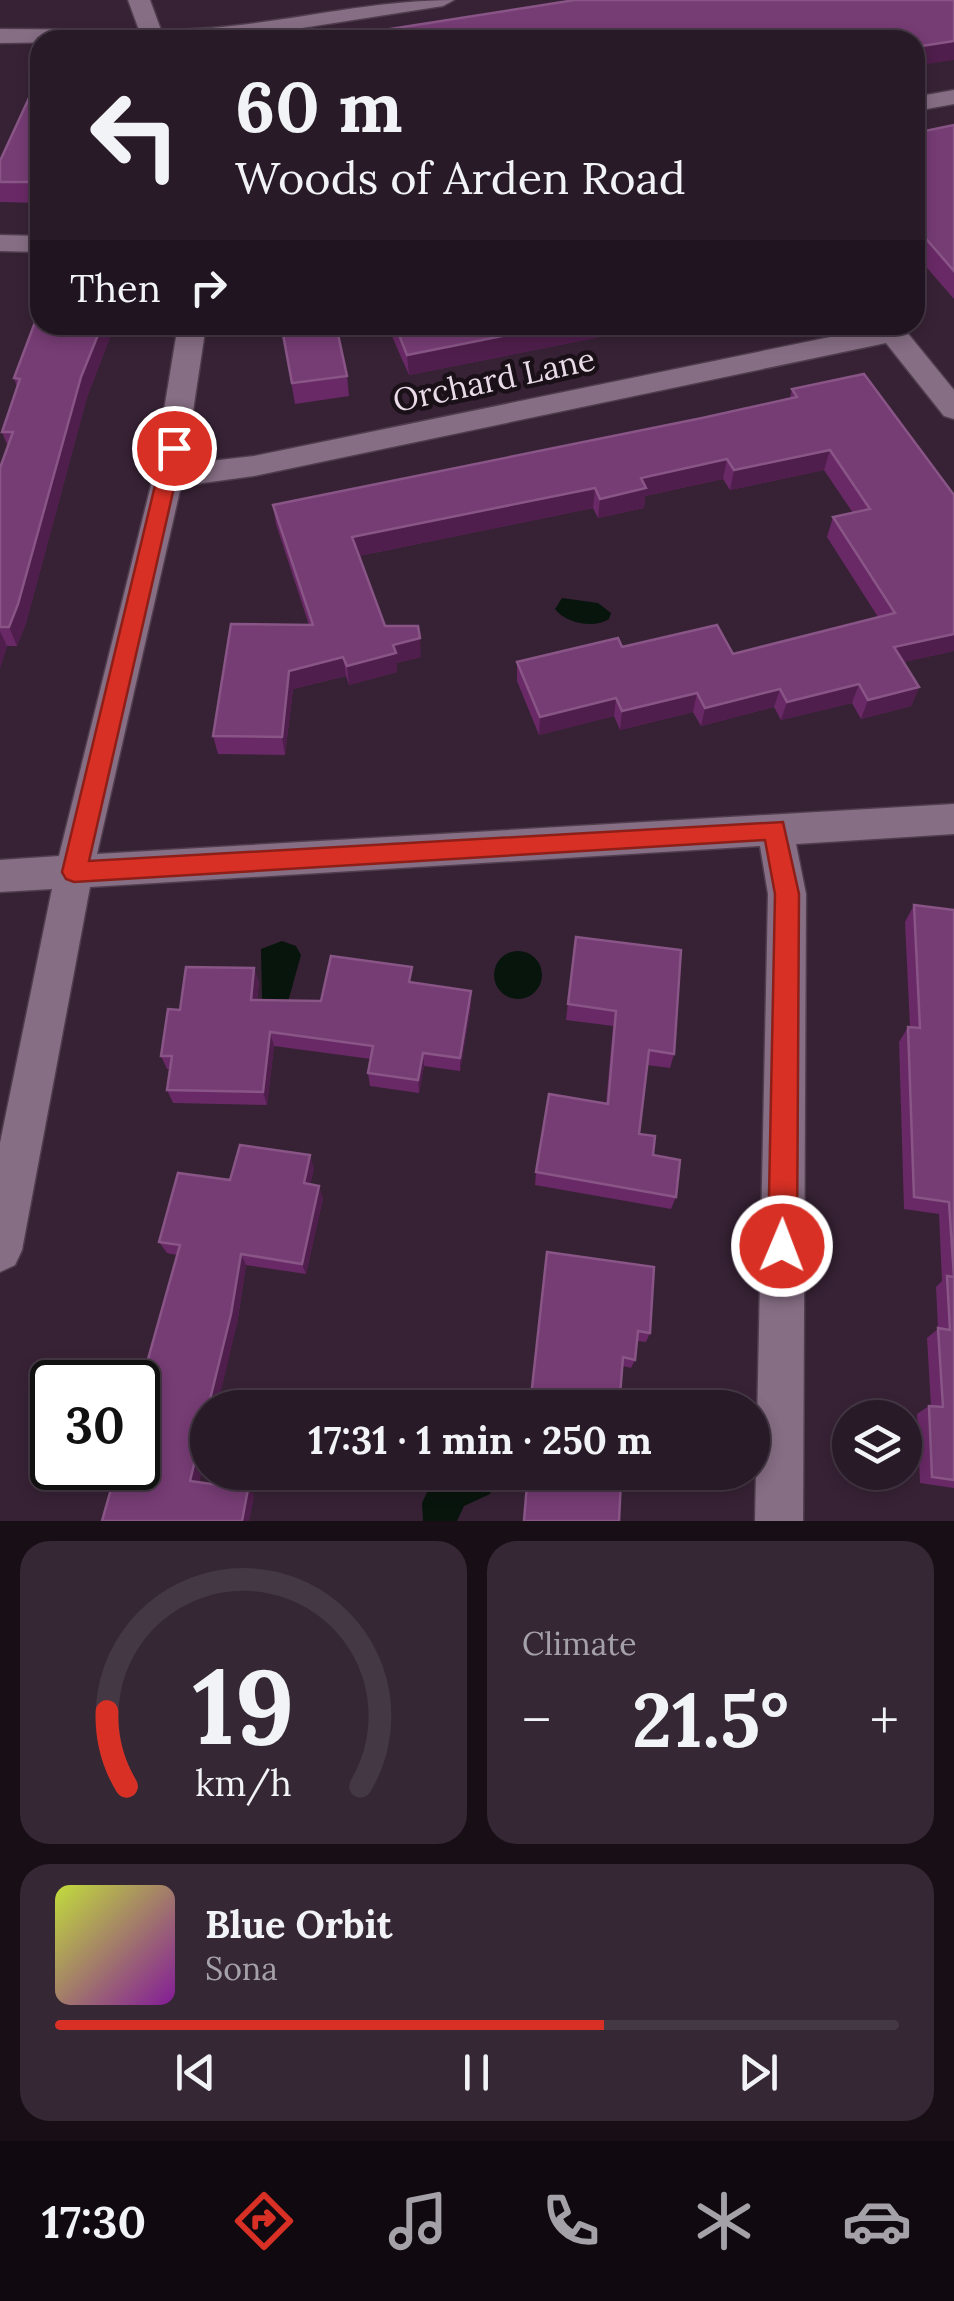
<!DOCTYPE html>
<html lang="en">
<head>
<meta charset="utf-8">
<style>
  :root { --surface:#291a28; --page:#352734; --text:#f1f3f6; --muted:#a5a1a8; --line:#453845; --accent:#d93025 }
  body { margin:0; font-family:Lora,serif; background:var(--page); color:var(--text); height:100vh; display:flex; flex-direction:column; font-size:38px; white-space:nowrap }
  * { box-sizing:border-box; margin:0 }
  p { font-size:32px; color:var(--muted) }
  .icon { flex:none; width:55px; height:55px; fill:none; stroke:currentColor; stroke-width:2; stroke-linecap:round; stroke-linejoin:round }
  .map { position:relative; height:1521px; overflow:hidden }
  .side { display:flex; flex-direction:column; gap:20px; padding:20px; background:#170e16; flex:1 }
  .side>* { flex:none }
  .guide { position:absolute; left:30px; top:30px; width:895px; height:305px; border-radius:30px; box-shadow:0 5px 15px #0003,0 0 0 2px var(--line); background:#291a28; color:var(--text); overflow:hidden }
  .tools { position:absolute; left:832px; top:1400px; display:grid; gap:20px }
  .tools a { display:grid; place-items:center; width:90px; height:90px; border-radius:50%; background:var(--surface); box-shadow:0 5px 15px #0003,0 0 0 2px var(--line); font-size:50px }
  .speed { position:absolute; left:30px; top:1360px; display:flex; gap:20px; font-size:50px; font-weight:700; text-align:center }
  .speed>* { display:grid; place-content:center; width:130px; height:130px; border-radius:50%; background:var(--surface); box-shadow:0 5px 15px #0003,0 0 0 2px var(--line); line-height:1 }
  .speed .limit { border:5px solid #111; border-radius:15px; background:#fff; color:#111 }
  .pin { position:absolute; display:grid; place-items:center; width:85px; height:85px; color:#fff; margin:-42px; border:5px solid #fff; border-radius:50%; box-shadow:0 2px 10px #0007 }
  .me { position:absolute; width:110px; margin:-55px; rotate:1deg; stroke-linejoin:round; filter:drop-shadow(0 0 8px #0008) }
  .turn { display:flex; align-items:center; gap:35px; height:210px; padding:0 40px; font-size:45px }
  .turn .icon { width:130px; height:130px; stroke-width:2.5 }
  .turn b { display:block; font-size:70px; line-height:85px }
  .then { display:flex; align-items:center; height:95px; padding:0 40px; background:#0003; gap:20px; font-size:38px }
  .big { font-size:75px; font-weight:700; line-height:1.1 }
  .side .card { flex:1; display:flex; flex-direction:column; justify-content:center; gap:15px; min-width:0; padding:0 35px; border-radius:30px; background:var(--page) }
  .side .dial { align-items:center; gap:0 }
  .dial svg { height:260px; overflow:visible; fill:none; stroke:var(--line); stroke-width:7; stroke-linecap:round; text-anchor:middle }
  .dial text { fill:var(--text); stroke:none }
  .song { display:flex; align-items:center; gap:30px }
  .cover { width:120px; height:120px; border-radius:15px; background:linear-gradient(135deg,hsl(70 70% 55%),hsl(290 70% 35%)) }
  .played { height:10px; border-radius:5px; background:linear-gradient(90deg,var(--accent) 65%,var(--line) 65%) }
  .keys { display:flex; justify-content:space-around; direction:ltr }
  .heat { display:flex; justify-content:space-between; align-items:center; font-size:55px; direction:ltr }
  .side .tiles { flex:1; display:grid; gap:20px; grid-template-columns:1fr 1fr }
  .card:last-child { grid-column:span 2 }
  .trip { position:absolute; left:190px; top:1390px; width:580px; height:100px; border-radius:50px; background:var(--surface); box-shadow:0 5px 15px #0003,0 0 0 2px var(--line); font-weight:700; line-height:100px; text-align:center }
  .tab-bar { display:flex; height:160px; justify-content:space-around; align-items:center; background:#100a10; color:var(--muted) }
  .tab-bar .icon { width:70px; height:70px }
  .tab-bar .active { color:var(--accent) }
  .tab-bar b { font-size:45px; color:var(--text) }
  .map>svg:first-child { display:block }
</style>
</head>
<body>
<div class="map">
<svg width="954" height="1521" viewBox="0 0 954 1521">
  <rect width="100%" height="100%" fill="#372235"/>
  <g fill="#08150d">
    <path d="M562,598L598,603L611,613L609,619C594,629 565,623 555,609Z"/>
    <path d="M282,941L296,946L301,955L286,1009L262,999L261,949Z"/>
    <circle cx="518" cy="975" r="24"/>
    <path d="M436,1473H496L490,1494L464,1506L457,1521H423L422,1503Z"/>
  </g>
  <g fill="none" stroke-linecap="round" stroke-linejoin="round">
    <defs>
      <g id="street">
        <path d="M128,0H150L161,30C260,31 355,0 454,0L443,6L225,40L0,43V29L139,30Z"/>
        <path d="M954,90V104L915,111V97Z"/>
        <path d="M0,235L40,236V252L0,251Z"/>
        <path d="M178,325H206L185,464L254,456L874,328L872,325H901L954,390V419L944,416L886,343L254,476L181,486L97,854L954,804V834L796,844L806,894L803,1521H755L768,894L760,846L90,887L22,1250L15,1265L0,1272V1143L52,889L0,892V860L59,856L153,477Z"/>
      </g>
    </defs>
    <use href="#street" stroke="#4f3d4d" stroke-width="3"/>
    <use href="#street" fill="#866e84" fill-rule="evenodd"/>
  </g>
  <g fill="#692966">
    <path d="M40,74V203L0,202V161Z"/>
    <path d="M954,125V299L915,254V133Z"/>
    <path d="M40,325H110L112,332L87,397L26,623L17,646H7L0,668V468L8,447L2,432L17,387L14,378Z"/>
    <path d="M297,325H336L347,376L349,396L295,404L282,329L297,327Z"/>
    <path d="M387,325H660L409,375Z"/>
    <path d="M792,389L954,495V651L903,662L919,687L911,706L861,719L852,703L781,720L774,707L701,726L693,712L620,730L614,716L539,735L517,681V662L622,647L733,654L878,617L827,537L833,517L853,513L824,470L730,490L723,479L645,496L644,508L598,518L593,508L359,556L385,626L421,657L396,663L397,672L349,685L346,676L293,689L285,755L218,754L213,736L309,625L276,524L273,505L702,418L790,398Z"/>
    <path d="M914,905L954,910V1488L920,1483L917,1414L929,1406H931L927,1338L938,1329L936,1287L942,1281L939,1214L904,1209L899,1042L908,1027H910L905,922Z"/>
    <path d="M576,937L674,1054L670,1068L647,1065L639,1134L653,1155L676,1197L671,1209L535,1185L536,1172L606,1104L613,1026L566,1020Z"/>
    <path d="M254,968L259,983L257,1000L321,1001L413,983L471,1005L460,1071L424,1066L419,1093L370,1086L368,1073L371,1059L274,1046L267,1105L173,1103L167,1090L170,1069H167L161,1056L180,1010Z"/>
    <path d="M314,1168L310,1184L323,1198L306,1274L246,1265L237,1324L208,1408V1446L199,1482L254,1495L249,1521H102L177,1255L167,1253L159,1242L230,1180Z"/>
    <path d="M547,1252L650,1333L646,1342L637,1341L635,1360L631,1368L623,1366L619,1408H530Z"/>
  </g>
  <g fill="#4f1e4c">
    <path d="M954,41V60L915,66V47Z"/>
    <path d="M102,325H110L112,332L87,397L26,623L17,646L9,627L81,377Z"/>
    <path d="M558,325H660L409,375L407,355Z"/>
    <path d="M830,450L824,470L730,490L734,470Z"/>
    <path d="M727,459L723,479L645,496L644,508L598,518L600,499L641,478Z"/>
    <path d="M595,488L593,508L354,557L352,537Z"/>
    <path d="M0,631L7,646L0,668Z"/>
    <path d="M954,634V651L886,666L894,647Z"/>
    <path d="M420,638L421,657L396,663L397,672L349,685L347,666L393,645Z"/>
    <path d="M343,657L346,676L293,689L285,755L282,737L289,671Z"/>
    <path d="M859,684L852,703L781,720L787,702Z"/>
    <path d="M919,687L911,706L861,719L868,700Z"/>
    <path d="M780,689L774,707L701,726L705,708Z"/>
    <path d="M697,693L693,712L620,730L622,711Z"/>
    <path d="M616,698L614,716L539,735L540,717Z"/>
    <path d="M254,968L259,983L255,1014L251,1000Z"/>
    <path d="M471,991V1005L460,1071V1058Z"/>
    <path d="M270,1032L274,1046L267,1105L263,1092Z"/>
    <path d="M423,1053L424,1066L419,1093L418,1080Z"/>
    <path d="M310,1155L314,1168L308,1195L304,1183Z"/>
    <path d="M319,1186L323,1198L306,1274L302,1264Z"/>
    <path d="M241,1254L246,1265L237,1324L217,1408H208Z"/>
    <path d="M208,1411V1446L198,1487L190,1481Z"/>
    <path d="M248,1489L254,1495L249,1521H242Z"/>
  </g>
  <g fill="#763c74" stroke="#885586" stroke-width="2.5">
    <path d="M575,0H954V41L915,47V40H320Z"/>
    <path d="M40,74V182H0V161Z"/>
    <path d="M954,125V271L915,226V133Z"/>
    <path d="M40,309V325H102L81,377L18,604L9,627H0V468L13,432H2L20,379L14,378Z"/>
    <path d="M298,325H336L347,376L292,383L282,329L298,327Z"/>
    <path d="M395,325H558L407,355Z"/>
    <path d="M864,374L954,495V634L894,647L919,687L868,700L859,684L787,702L780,689L705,708L697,693L622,711L616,698L540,717L517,662L618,638L622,647L717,625L733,654L895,613L833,517L870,509L830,450L734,470L727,459L641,478L646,488L600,499L595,488L352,537L385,626H418L420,638L393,645L396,653L347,666L343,657L289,671L282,737L213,736L231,624L313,625L273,505L702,418L797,397L792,389Z"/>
    <path d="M914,905L954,910V1480L932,1477L929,1406L943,1407L938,1328L950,1330L947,1276L954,1277L949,1202L914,1197L908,1027L920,1028Z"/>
    <path d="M576,937L681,950L674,1054L649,1050L639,1134L655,1136L653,1155L680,1160L676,1197L536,1172L549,1094L608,1104L616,1011L568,1004Z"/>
    <path d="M331,956L412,967L409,982L471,991L460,1058L423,1053L418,1080L368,1073L373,1046L270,1032L263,1092L167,1090L172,1056H161L168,1009L180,1010L186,967L254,968L251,1000L321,1001Z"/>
    <path d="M240,1145L310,1155L304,1183L319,1186L302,1264L241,1254L231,1314L190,1481L248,1489L242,1521H102L117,1468H138V1395L180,1245L159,1242L178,1173L230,1180Z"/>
    <path d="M547,1252L654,1267L650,1333L638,1331L635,1360L623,1357L619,1408H534L530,1406Z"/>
    <path d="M528,1472H614V1479L621,1480L619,1521H524Z"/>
  </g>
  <path fill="#d93025" stroke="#8d1f18" stroke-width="2.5" d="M174,442L183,448L89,861L783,822L799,894L797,1246L793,1257L782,1261L772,1257L768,1246L775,894L765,840L74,882L66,879L62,872L164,448Z"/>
  <g text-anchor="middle" stroke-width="9" stroke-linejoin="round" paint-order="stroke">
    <g font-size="32" fill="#e9dce8" stroke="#191018">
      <text transform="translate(494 380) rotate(-12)" y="11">Orchard Lane</text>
    </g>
  </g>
</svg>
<div class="tools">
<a><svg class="icon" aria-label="layers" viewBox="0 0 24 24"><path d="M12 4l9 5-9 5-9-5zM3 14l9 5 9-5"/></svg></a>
</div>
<div class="speed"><div class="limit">30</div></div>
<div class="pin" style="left:174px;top:448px;background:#d93025"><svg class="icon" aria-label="arrive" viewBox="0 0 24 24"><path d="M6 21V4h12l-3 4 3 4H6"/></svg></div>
<svg class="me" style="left:782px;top:1246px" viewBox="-20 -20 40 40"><circle r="17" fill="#d93025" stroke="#fff" stroke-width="3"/><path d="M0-11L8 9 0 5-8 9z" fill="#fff"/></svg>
<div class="trip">17:31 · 1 min · 250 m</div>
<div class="guide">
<div class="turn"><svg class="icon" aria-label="left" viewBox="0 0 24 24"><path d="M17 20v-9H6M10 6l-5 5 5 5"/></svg><div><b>60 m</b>Woods of Arden Road</div></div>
<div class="then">Then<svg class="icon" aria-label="right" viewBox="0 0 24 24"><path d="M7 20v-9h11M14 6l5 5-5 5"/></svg></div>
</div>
</div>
<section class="side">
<div class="tiles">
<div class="card dial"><svg viewBox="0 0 100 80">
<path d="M14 69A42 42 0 1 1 86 69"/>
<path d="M14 69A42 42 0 0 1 8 46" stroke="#d93025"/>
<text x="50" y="56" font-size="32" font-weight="700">19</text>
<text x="50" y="72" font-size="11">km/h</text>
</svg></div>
<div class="card"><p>Climate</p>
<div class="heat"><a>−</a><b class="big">21.5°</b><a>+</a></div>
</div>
<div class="card">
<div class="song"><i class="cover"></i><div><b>Blue Orbit</b><p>Sona</p></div></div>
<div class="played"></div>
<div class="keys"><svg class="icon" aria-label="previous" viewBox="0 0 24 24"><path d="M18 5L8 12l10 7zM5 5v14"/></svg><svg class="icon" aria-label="pause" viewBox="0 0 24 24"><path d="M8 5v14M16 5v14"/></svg><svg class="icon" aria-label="next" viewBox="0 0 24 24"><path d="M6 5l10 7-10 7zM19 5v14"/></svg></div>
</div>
</div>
</section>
<nav class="tab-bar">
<b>17:30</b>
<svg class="icon active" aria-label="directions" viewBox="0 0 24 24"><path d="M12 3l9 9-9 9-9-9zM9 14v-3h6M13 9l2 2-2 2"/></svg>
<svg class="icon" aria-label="music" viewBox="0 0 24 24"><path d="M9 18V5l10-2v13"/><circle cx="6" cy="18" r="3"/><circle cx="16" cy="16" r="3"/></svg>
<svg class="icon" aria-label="phone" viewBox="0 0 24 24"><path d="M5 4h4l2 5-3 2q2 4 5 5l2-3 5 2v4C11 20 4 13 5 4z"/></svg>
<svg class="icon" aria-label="climate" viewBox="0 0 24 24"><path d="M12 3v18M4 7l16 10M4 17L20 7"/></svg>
<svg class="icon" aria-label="car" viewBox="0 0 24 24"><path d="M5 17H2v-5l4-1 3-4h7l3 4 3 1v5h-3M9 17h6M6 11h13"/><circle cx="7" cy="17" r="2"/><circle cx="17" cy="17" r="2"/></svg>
</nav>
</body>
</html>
